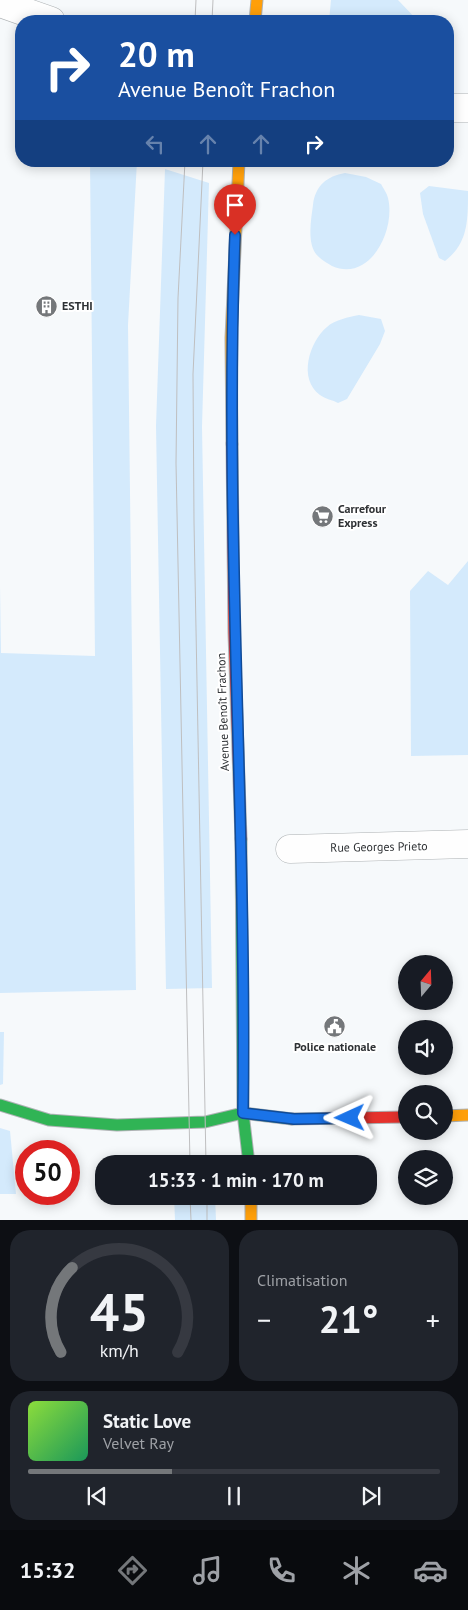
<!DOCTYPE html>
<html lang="fr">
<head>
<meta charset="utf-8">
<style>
  :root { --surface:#171b24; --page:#20242c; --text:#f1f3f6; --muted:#9ea1a6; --line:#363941; --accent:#74777a }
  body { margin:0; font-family:"PT Sans",sans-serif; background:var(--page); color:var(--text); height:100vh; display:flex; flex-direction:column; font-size:19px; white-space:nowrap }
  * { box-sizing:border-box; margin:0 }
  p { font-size:16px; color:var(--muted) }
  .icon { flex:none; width:28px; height:28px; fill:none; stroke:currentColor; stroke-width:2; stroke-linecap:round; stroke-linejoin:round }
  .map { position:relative; height:1220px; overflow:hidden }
  .sheet { display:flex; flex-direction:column; gap:10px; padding:10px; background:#0d0f14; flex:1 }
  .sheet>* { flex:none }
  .hud { position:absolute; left:15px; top:15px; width:439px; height:152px; border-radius:20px; box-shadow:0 2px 12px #0003; background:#1a4fa0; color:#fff; overflow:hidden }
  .needle { width:32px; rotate:19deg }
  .buttons { position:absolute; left:398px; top:955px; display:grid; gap:10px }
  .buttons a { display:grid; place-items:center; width:55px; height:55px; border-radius:50%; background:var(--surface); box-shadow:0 2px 12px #0003; font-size:25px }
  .speed { position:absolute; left:15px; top:1140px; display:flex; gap:10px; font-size:25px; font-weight:700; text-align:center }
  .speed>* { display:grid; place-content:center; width:65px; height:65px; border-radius:50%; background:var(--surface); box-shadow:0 2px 12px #0003; line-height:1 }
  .speed .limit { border:8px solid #d22; background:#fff; color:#111 }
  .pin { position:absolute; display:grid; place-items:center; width:42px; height:42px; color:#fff; margin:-51px -21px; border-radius:50% 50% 50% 0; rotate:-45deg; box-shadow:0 0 5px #0007 }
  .pin .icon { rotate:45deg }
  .me { position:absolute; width:55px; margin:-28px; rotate:269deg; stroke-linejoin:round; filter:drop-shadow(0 0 4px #0008) }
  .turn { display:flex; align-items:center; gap:18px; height:105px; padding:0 20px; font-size:22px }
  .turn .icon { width:65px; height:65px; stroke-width:2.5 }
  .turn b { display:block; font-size:35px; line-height:42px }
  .lanes { display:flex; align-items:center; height:48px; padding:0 20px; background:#0003; justify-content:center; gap:25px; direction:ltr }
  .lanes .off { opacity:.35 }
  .big { font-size:38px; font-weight:600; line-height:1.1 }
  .sheet .widget { flex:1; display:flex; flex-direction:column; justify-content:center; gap:8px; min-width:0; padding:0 18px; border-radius:20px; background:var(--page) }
  .sheet .dial { align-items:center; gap:0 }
  .dial svg { height:130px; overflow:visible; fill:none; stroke:var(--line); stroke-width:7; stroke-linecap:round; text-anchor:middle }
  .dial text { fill:var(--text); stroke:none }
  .song { display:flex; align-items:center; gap:15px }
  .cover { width:60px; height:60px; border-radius:8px; background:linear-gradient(135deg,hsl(90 70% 55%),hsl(150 70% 35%)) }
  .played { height:5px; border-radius:2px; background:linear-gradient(90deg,var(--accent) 35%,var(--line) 35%) }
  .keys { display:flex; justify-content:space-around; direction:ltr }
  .heat { display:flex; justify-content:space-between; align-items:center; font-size:28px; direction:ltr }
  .sheet .tiles { flex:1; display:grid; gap:10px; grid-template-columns:1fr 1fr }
  .widget:last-child { grid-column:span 2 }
  .trip { position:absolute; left:95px; top:1155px; width:282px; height:50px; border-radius:20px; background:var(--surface); box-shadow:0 2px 12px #0003; font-weight:600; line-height:50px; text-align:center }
  .menu { display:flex; height:80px; justify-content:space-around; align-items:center; background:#090b0e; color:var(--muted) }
  .menu .icon { width:35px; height:35px }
  .menu .active { color:var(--accent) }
  .menu b { font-size:22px; color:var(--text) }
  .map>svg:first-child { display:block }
</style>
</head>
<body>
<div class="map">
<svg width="468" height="1220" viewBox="0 0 468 1220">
  <rect width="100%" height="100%" fill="#f6f9fb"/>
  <g fill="#d4eafc">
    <path d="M331,0H398L418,21H329Z"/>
    <path d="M90,161H137L128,325L136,990L0,993V586L1,653L95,656Z"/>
    <path d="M165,169L209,183L202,427L212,988L166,989L156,426Z"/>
    <path d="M345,173L366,177L381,184C383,188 387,193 388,198C396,230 370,283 332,266C327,263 320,259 316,254C307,242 311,220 313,205C315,186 327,176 345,173Z"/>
    <path d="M429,186L468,191C468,221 468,243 445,261L439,258L423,214L420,193Z"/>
    <path d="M359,315L381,319L385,331L380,344L347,399L338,403C333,400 325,399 320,395C298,379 309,342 327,327C334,320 349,317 359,315Z"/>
    <path d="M468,561V755L411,756L410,591L428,571L448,585Z"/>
    <path d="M0,1032H4L3,1084L0,1085Z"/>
    <path d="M0,1128L10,1131L16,1194H0Z"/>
    <path d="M174,1196H215L216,1220H175Z"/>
  </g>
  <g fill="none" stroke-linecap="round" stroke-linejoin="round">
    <defs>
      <g id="street">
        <path d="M0,3L51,21"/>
        <path d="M448,108H468"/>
        <path d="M290,849L468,844"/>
      </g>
      <g id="fast">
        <path d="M241,839L243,1113L249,1164"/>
        <path d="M0,1105L49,1120L117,1125L205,1122L243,1113L292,1119"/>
      </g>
      <g id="slow">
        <path d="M255,21L257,0"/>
        <path d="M232,444L231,338L239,161"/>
        <path d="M444,1116L468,1115"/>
        <path d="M251,1196V1220"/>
      </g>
      <g id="jam">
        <path d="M232,444L234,633L241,839"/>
        <path d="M292,1119L406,1117"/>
      </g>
    </defs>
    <use href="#street" stroke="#aeb2b4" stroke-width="29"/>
    <use href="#fast" stroke="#aeb2b4" stroke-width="13"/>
    <use href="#slow" stroke="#aeb2b4" stroke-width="13"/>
    <use href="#jam" stroke="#aeb2b4" stroke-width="13"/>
    <use href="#street" stroke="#fefefe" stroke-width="28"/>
    <use href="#fast" stroke="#30b455" stroke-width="11"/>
    <use href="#slow" stroke="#ff9f0a" stroke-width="11"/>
    <use href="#jam" stroke="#e5322d" stroke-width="11"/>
    <g stroke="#bfbfc0" stroke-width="1">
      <path d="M195,21L196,0"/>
      <path d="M212,21L213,0"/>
      <path d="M185,161L178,298L176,463L190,1164"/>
      <path d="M203,161L193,374L194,522L206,1164"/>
      <path d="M190,1196L191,1220"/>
      <path d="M207,1196V1220"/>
    </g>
  </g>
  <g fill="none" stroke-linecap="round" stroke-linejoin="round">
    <defs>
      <path id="route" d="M235,235C224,527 247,820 243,1113L294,1119L350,1118"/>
    </defs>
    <use href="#route" stroke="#114b97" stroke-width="12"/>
    <use href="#route" stroke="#1a73e8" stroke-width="9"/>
  </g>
  <defs>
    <symbol id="building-disc" viewBox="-11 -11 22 22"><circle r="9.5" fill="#74777a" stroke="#fff"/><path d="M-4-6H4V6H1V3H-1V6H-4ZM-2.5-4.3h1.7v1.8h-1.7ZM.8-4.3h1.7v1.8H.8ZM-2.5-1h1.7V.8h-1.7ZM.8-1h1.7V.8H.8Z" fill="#fff"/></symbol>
    <symbol id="supermarket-disc" viewBox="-11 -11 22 22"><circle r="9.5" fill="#74777a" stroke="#fff"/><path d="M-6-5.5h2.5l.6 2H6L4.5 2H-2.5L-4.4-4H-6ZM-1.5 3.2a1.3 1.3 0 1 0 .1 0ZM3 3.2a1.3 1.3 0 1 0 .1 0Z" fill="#fff"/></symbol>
    <symbol id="civic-disc" viewBox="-11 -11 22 22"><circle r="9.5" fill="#74777a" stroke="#fff"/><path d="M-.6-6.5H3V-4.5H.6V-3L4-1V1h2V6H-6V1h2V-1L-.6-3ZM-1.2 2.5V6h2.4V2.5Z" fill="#fff"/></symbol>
  </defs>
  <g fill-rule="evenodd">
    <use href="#building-disc" x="34" y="294" width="25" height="25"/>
    <use href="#supermarket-disc" x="310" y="504" width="25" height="25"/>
    <use href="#civic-disc" x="322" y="1014" width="25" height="25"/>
  </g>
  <g text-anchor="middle" stroke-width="4" stroke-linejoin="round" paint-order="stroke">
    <g font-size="12" font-weight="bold" fill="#2e3134" stroke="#fff" text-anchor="start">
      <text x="62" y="310">ESTHI</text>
      <text x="338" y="513">Carrefour<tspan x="338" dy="14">Express</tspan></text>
      <text x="335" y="1051" text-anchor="middle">Police nationale</text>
    </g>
    <g font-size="12" fill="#2e3134" stroke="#fff">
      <text transform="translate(223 712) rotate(-92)" y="4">Avenue Benoît Frachon</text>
      <text transform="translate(379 847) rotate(-1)" y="4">Rue Georges Prieto</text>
    </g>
  </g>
</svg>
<div class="buttons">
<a><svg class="needle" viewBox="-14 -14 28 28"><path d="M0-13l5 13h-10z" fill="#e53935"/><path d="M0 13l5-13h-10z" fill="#9ea1a6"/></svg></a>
<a><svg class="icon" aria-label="sound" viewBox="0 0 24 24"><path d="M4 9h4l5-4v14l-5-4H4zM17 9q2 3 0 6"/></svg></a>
<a><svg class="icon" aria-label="search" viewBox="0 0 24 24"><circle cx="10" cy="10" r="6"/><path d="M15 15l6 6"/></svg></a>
<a><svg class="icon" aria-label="layers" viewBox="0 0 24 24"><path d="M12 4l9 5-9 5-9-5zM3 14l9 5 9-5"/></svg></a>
</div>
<div class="speed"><div class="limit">50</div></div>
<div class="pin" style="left:235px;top:235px;background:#d93025"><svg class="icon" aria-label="arrive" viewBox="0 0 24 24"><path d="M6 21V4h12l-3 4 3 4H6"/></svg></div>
<svg class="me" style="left:350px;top:1118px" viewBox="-20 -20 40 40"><path d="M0-17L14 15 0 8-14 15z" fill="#1a73e8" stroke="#fff" stroke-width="4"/></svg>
<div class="trip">15:33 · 1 min · 170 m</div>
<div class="hud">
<div class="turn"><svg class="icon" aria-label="right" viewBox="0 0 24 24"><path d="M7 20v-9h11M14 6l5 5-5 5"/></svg><div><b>20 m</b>Avenue Benoît Frachon</div></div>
<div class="lanes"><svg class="icon off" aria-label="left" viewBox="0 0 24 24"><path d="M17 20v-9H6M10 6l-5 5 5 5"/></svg><svg class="icon off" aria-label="ahead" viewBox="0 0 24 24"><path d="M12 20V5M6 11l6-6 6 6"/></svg><svg class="icon off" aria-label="ahead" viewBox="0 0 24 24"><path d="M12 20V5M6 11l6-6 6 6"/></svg><svg class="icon" aria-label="right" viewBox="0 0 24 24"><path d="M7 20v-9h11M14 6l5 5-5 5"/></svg></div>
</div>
</div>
<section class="sheet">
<div class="tiles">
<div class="widget dial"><svg viewBox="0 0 100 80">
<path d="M14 69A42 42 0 1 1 86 69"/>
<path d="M14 69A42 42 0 0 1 21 17" stroke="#74777a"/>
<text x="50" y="56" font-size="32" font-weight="700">45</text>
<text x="50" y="72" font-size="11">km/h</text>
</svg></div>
<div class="widget"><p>Climatisation</p>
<div class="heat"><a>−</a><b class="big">21°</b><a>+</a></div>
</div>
<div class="widget">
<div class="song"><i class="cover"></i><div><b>Static Love</b><p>Velvet Ray</p></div></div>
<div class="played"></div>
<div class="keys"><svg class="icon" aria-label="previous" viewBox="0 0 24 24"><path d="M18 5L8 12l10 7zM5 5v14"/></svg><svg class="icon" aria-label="pause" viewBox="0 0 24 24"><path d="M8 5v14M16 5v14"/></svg><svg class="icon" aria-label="next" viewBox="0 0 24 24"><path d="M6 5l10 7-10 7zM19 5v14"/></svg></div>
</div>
</div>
</section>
<nav class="menu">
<b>15:32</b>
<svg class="icon active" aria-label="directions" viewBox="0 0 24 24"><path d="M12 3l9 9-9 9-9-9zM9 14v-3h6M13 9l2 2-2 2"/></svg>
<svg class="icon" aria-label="music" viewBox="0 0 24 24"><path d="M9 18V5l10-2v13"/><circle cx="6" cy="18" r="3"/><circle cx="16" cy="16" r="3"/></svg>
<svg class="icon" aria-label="phone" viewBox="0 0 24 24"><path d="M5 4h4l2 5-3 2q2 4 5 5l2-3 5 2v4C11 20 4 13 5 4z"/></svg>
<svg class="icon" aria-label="climate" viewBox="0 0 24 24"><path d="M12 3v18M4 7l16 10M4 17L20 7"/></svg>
<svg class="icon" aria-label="car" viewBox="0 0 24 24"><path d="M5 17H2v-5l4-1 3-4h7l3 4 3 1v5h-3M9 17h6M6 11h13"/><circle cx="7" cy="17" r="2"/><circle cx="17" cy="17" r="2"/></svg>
</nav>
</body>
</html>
